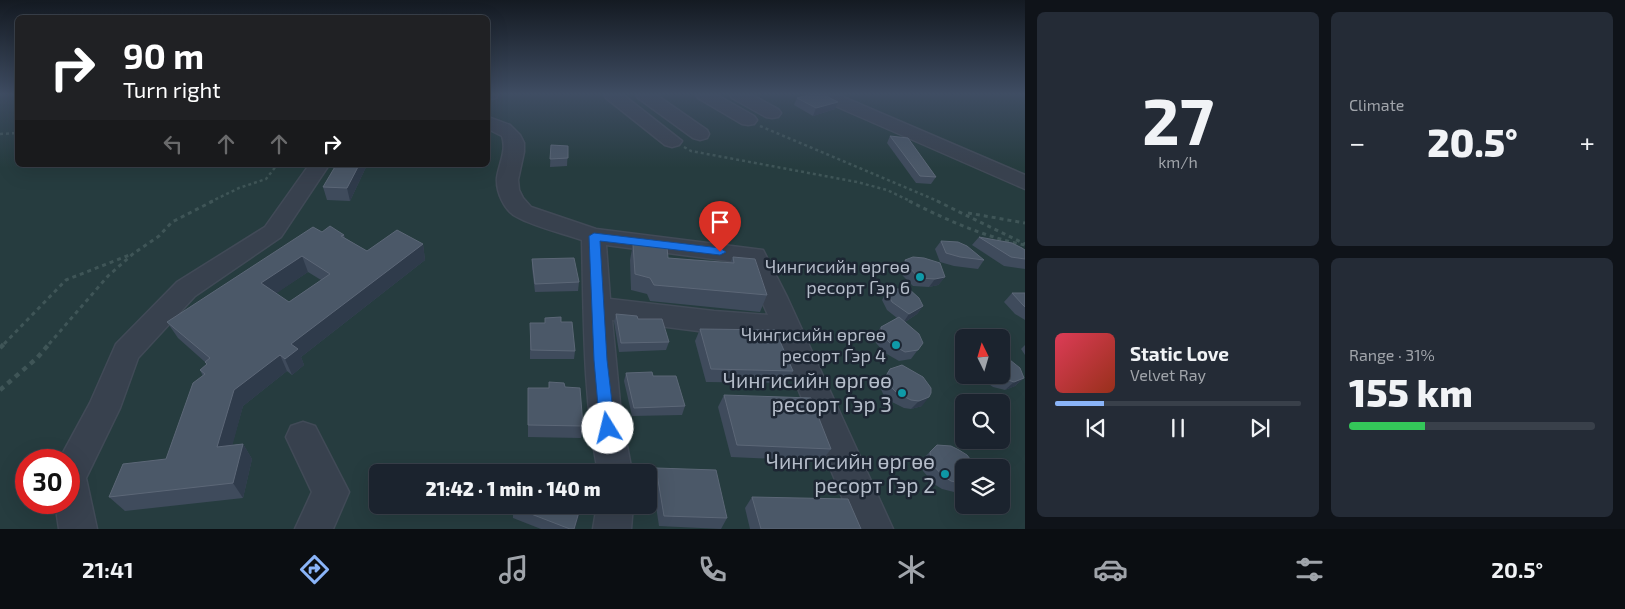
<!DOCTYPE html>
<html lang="en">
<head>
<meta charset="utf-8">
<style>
  :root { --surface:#1b232e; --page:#242b36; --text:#f1f3f6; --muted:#a0a4aa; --line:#39404a; --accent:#8ab4f8 }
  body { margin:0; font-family:"Exo 2",sans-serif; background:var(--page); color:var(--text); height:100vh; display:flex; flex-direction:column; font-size:19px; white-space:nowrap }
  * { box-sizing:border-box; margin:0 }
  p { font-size:16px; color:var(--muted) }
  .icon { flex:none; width:28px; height:28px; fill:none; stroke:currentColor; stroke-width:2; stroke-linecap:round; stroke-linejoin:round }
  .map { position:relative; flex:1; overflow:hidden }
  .sheet { display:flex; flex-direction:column; gap:12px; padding:12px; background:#0f1319; width:600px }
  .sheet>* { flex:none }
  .hud { position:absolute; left:15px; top:15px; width:475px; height:152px; border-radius:8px; box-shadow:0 5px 20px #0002,0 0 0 1px var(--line); background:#202124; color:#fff; overflow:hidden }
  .needle { width:32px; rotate:355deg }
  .tools { position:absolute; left:955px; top:329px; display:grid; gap:10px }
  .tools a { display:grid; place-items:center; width:55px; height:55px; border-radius:8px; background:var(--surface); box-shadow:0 5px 20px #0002,0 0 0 1px var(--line); font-size:25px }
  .speed { position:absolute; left:15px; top:449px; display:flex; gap:10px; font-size:25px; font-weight:700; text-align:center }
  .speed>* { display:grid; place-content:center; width:65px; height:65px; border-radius:50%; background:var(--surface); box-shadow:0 5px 20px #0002,0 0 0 1px var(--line); line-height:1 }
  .speed .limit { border:8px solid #d22; background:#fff; color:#111 }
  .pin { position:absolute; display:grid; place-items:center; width:42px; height:42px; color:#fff; margin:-51px -21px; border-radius:50% 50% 50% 0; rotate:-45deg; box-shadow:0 0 5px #0007 }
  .pin .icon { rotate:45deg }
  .me { position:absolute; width:55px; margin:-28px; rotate:351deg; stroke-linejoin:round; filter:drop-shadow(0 0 4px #0008) }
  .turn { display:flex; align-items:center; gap:18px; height:105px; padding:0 25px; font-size:22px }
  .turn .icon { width:65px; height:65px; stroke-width:2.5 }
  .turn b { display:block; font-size:35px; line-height:42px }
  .lanes { display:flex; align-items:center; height:48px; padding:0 25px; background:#0003; justify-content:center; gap:25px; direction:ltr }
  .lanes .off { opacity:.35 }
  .big { font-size:38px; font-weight:800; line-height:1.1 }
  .sheet .tile { flex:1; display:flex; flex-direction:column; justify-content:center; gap:8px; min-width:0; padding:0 18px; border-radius:8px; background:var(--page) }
  .sheet .dial { align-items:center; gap:0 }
  .dial b { font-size:65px; line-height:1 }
  .song { display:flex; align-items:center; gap:15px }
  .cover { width:60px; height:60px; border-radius:8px; background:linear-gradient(135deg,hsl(350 70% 55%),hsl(10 70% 35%)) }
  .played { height:5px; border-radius:2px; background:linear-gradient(90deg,var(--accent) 20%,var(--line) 20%) }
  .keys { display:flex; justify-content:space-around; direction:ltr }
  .heat { display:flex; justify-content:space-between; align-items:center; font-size:28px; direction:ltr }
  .charge { height:8px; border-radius:4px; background:linear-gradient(90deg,#34c759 31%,var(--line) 0) }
  .sheet .tiles { flex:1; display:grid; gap:12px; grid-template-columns:repeat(2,1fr) }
  .trip { position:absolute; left:369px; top:464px; width:288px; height:50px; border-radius:8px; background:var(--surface); box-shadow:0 5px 20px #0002,0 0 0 1px var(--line); font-weight:800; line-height:50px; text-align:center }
  .tab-bar { display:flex; height:80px; justify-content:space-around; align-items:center; background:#0b0e12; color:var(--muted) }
  .tab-bar .icon { width:35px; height:35px }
  .tab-bar .active { color:var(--accent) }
  .tab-bar b { font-size:22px; color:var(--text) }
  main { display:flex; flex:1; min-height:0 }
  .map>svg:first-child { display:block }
</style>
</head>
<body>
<main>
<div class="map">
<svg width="1025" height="529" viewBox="0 0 1025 529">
  <rect width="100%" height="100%" fill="#242f3e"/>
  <path fill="#263c3f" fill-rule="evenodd" d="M0,94H17L18,165H488V94H1025V529H0ZM964,338H1001V375H964ZM964,402H1001V440H964ZM26,460H69V502H26ZM964,468H1001V505H964ZM378,472H648V505H378Z"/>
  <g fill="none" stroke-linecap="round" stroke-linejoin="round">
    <defs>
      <g id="minor">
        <path d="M488,94H498L496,98L488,99Z"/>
        <path d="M604,94H622L682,141L679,145L672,147L665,145L606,98Z"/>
        <path d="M636,94H655L707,130L709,134L707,138L700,140L693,138L638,98Z"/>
        <path d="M696,94H715L754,116L757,120L754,124L748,125L742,124L698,98Z"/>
        <path d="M730,94H750L778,109L781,113L778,117L772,118L766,117L732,98Z"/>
        <path d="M815,94H836L1025,175V189L817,98Z"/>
        <path d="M488,117L510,125L520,135L524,143V152L518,180L519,190L523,198L531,207L596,229L763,250L787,297L893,529H855L777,337L714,333L612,320L621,414L632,472H598C583,396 584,318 582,240C562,233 535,227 517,217C504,211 496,191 497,178C499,163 507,151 502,136L488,129ZM606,245L745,263L768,315L714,311L610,299Z"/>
        <path d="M309,165H329L281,237L195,296L138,358L120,408L86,478L97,529H59L55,502H69V460H59L90,403L116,344L177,282L265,227Z"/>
        <path d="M303,422L315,426L349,492L333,529H295L312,492L286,437L291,426Z"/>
        <path d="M597,505H633L631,529H593Z"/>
      </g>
    </defs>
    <use href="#minor" stroke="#414a57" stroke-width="3"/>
    <g stroke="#3f5557" stroke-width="2.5" stroke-dasharray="3 3" stroke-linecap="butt">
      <path d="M760,126L940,202"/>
      <path d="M0,134L18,133"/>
      <path d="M684,147L691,151L857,182L887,190L912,202"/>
      <path d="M210,202L239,188L266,179L277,165"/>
    </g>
    <g stroke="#3f5557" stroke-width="3" stroke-dasharray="4 4" stroke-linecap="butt">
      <path d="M909,201C947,220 984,237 1025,245"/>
      <path d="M937,201L1025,244"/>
      <path d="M968,213L1025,223"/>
      <path d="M4,344L66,280L132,254"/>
      <path d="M49,344L108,276L134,253L159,236L172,222L213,201"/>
    </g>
    <g stroke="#3f5557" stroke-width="4.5" stroke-dasharray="5 5" stroke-linecap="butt">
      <path d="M0,348L5,343"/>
      <path d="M0,390L37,358L50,343"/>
    </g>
    <use href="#minor" fill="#38414e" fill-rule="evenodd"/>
  </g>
  <g fill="#3f4b5c" fill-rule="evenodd">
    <path d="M797,98L835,109L813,116L794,105Z"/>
    <path d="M890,136L936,177L931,184L916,183L887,143Z"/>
    <path d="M551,145L568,146L567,166L550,167Z"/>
    <path d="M367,165L350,201L327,200L323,187Z"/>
    <path d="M322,232L344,235L345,238L367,251L423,244L425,260L301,357L304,365L292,375L287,371L243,406L232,445L243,444L252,459L243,498L125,511L109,497L166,459L203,376L200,370L207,365L205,362L178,338L167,322ZM308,272L321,280L289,302L276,293Z"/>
    <path d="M979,237L1025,250V269L1004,266L972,245Z"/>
    <path d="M941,241L984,260L978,269L954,266L940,262L935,249Z"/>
    <path d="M633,244L668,258L730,263L733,257L767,295L760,312L650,301L647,294L631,290L630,260Z"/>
    <path d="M532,259L579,282L578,291L535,292L532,268Z"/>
    <path d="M905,260L945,277L938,285L929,287L913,286L903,276L899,269Z"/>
    <path d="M887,291L923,306L917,314L905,322L923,343L911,359L899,361L885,353L876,343L875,335L881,327L897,318L887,310L882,300Z"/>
    <path d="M1012,293H1025V320L1015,314L1004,302Z"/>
    <path d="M616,314L638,319L669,342L666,350L619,352L614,322Z"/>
    <path d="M545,318L561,322L575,351L574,359H530V323H545Z"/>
    <path d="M700,329L793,371L786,383L706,382L695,341Z"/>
    <path d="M1025,345V355L1021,349Z"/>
    <path d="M902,365L922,406L911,409L904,408L890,401L884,396L879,385L890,369Z"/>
    <path d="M626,373L653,376L685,406L682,415L632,416L624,381Z"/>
    <path d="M980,375H1001L1024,378L1015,386L1005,390L993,387L983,380Z"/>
    <path d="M549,382L565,387L583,426L581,438L528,437V388H549Z"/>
    <path d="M724,395L831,449L822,461L731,457L718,407Z"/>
    <path d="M930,452L964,468V491L958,493L942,489L934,484L923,471L921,460Z"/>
    <path d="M656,468L727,518L721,529L659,526L652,480Z"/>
    <path d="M752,497L861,529H750L745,508Z"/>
    <path d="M513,507L575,529H541L513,518Z"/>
  </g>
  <g fill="#2f3b4b">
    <path d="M838,102L835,109L813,116L816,108Z"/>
    <path d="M359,165H367L350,201L347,188Z"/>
    <path d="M423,244L425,260L301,357L304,365L292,375L285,359L291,344Z"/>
    <path d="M302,256L308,272L268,299L261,283Z"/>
    <path d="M945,277L938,285L929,287L935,279Z"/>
    <path d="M923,306L917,314L903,323L909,314Z"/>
    <path d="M280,355L287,371L243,406L228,462L217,447L234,390Z"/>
    <path d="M1024,378L1015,386L1005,390L1014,382Z"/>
    <path d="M929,397L922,406L911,409L919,401Z"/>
    <path d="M243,444L252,459L243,498L233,483Z"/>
    <path d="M964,488V491L958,493Z"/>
    <path d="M581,505H582L575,529H574Z"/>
  </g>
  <g fill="#4b5868" stroke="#5c6777" fill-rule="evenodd">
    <path d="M812,94H822L838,102L816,108L797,98Z"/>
    <path d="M890,136L908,138L936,177L920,176Z"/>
    <path d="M551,145L568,146V158L550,159Z"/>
    <path d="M336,165H359L347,188L323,187Z"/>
    <path d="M330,226L344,235L341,236L367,251L397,230L423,244L291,344L298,349L285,359L280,355L234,390L217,447L243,444L233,483L109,497L123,464L166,459L193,383L205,374L200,370L207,364L205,362L210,358L167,322L313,227L322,232ZM302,256L330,274L289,302L261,283Z"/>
    <path d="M979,237L1012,243L1022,248L1025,250V259L1011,257Z"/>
    <path d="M941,241L958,242L967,246L984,260L960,257L946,253Z"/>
    <path d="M633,244L667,247L668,258L734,263L733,257L755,259L767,295L654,285L650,278L635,274Z"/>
    <path d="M913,257L924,258L940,263L945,277L935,279L919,278L909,267L905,260Z"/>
    <path d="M574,258L579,282L535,284L532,259Z"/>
    <path d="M895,289H909L919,298L923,306L909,314L892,302L887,291Z"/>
    <path d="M1012,293H1025V307L1023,305Z"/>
    <path d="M616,314L637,316L638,319H662L669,342L621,343Z"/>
    <path d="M561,317V322H572L575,351L531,350L530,323H545V318Z"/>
    <path d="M899,317L919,334L923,343L918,350L905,352L891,344L882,335L881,327Z"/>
    <path d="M700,329L775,330L793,371L711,369Z"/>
    <path d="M1001,357L1010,360L1020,368L1024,378L1014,382L1002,378L997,375H1001Z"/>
    <path d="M902,365L923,377L931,388V393L929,397L919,401L911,400L897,393L891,387L886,376L890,369Z"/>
    <path d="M652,372L653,376H676L685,406L634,408L626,373Z"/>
    <path d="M549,382L564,383L565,387L580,388L583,426L528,425V388H549Z"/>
    <path d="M724,395L811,398L831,449L737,445Z"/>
    <path d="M937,445L951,446L959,450L967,455L977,468H964V484L951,481L943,476L931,463L930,452Z"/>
    <path d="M528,467L543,472H526Z"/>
    <path d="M656,468L716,470L727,518L664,516Z"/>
    <path d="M556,469L565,472H555Z"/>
    <path d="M752,497L848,499L861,529H761Z"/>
    <path d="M514,505H581L574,529H570L513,507Z"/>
  </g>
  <linearGradient id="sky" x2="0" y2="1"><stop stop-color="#141a22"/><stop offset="0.56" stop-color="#3f4d63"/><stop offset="1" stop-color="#3f4d63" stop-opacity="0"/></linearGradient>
  <rect width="1025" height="168" fill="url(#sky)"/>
  <path fill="#1a73e8" stroke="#114b97" d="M594,233L720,248L726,252L720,255L600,241L607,360L615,428L613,432L608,434L603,432L600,428L594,360L589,236Z"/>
  <g fill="#0f9aa8" stroke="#1d2633" stroke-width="2">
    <circle cx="920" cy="277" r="5"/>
    <circle cx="896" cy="345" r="5"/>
    <circle cx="902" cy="393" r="5"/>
    <circle cx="945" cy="474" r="5"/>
  </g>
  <g text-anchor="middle" stroke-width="5" stroke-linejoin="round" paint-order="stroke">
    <g font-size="18" fill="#b4bcc9" stroke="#1d2633" text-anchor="end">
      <text x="910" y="273">Чингисийн өргөө<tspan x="910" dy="21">ресорт Гэр 6</tspan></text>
      <text x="886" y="341">Чингисийн өргөө<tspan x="886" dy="21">ресорт Гэр 4</tspan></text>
    </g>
    <g font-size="21" fill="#b4bcc9" stroke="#1d2633" text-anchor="end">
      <text x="892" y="388">Чингисийн өргөө<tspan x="892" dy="24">ресорт Гэр 3</tspan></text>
      <text x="935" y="469">Чингисийн өргөө<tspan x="935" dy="24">ресорт Гэр 2</tspan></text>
    </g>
  </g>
</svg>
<div class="tools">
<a><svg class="needle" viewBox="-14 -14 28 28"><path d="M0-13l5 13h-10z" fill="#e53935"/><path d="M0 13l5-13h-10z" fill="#a0a4aa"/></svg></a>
<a><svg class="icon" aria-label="search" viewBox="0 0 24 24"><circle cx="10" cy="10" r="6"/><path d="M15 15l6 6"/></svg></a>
<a><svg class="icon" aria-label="layers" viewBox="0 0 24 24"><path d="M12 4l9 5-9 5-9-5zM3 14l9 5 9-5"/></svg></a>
</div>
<div class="speed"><div class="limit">30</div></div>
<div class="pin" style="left:720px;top:252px;background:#d93025"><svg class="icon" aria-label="arrive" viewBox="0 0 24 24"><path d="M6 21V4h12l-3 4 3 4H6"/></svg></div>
<svg class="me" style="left:608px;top:428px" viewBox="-20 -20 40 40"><circle r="19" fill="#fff"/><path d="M0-13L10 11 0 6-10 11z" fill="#1a73e8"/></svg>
<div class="trip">21:42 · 1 min · 140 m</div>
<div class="hud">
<div class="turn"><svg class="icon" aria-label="right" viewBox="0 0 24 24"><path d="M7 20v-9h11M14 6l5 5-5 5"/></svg><div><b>90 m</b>Turn right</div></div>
<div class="lanes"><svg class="icon off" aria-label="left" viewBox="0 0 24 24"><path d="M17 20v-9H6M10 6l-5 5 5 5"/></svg><svg class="icon off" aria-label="ahead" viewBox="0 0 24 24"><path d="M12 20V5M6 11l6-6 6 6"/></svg><svg class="icon off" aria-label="ahead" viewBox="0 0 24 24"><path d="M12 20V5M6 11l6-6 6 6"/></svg><svg class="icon" aria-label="right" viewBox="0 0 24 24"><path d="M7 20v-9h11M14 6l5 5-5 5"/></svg></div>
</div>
</div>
<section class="sheet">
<div class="tiles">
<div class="tile dial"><b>27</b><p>km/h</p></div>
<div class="tile"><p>Climate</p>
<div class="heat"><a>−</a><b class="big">20.5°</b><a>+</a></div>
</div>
<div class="tile">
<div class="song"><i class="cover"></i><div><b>Static Love</b><p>Velvet Ray</p></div></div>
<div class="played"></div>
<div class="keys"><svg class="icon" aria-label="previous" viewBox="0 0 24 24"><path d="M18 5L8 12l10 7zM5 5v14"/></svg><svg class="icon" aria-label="pause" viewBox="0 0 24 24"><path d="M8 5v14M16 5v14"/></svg><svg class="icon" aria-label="next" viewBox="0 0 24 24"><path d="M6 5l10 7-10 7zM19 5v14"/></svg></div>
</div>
<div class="tile"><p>Range · 31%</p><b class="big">155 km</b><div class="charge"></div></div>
</div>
</section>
</main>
<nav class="tab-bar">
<b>21:41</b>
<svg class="icon active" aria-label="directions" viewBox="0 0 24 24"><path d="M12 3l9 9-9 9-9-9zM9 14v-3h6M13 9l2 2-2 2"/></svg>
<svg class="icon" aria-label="music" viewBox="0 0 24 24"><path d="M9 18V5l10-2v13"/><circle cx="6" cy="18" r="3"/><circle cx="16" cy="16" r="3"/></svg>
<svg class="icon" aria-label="phone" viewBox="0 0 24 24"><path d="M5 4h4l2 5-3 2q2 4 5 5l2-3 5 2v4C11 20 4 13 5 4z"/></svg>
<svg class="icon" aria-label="climate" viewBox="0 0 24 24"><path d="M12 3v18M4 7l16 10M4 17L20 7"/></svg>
<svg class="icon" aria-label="car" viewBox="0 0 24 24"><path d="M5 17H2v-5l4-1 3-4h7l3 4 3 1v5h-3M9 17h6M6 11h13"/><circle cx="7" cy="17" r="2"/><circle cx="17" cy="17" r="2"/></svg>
<svg class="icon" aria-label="filters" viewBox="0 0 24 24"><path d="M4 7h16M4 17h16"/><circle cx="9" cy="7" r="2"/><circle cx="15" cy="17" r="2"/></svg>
<b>20.5°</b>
</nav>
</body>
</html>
